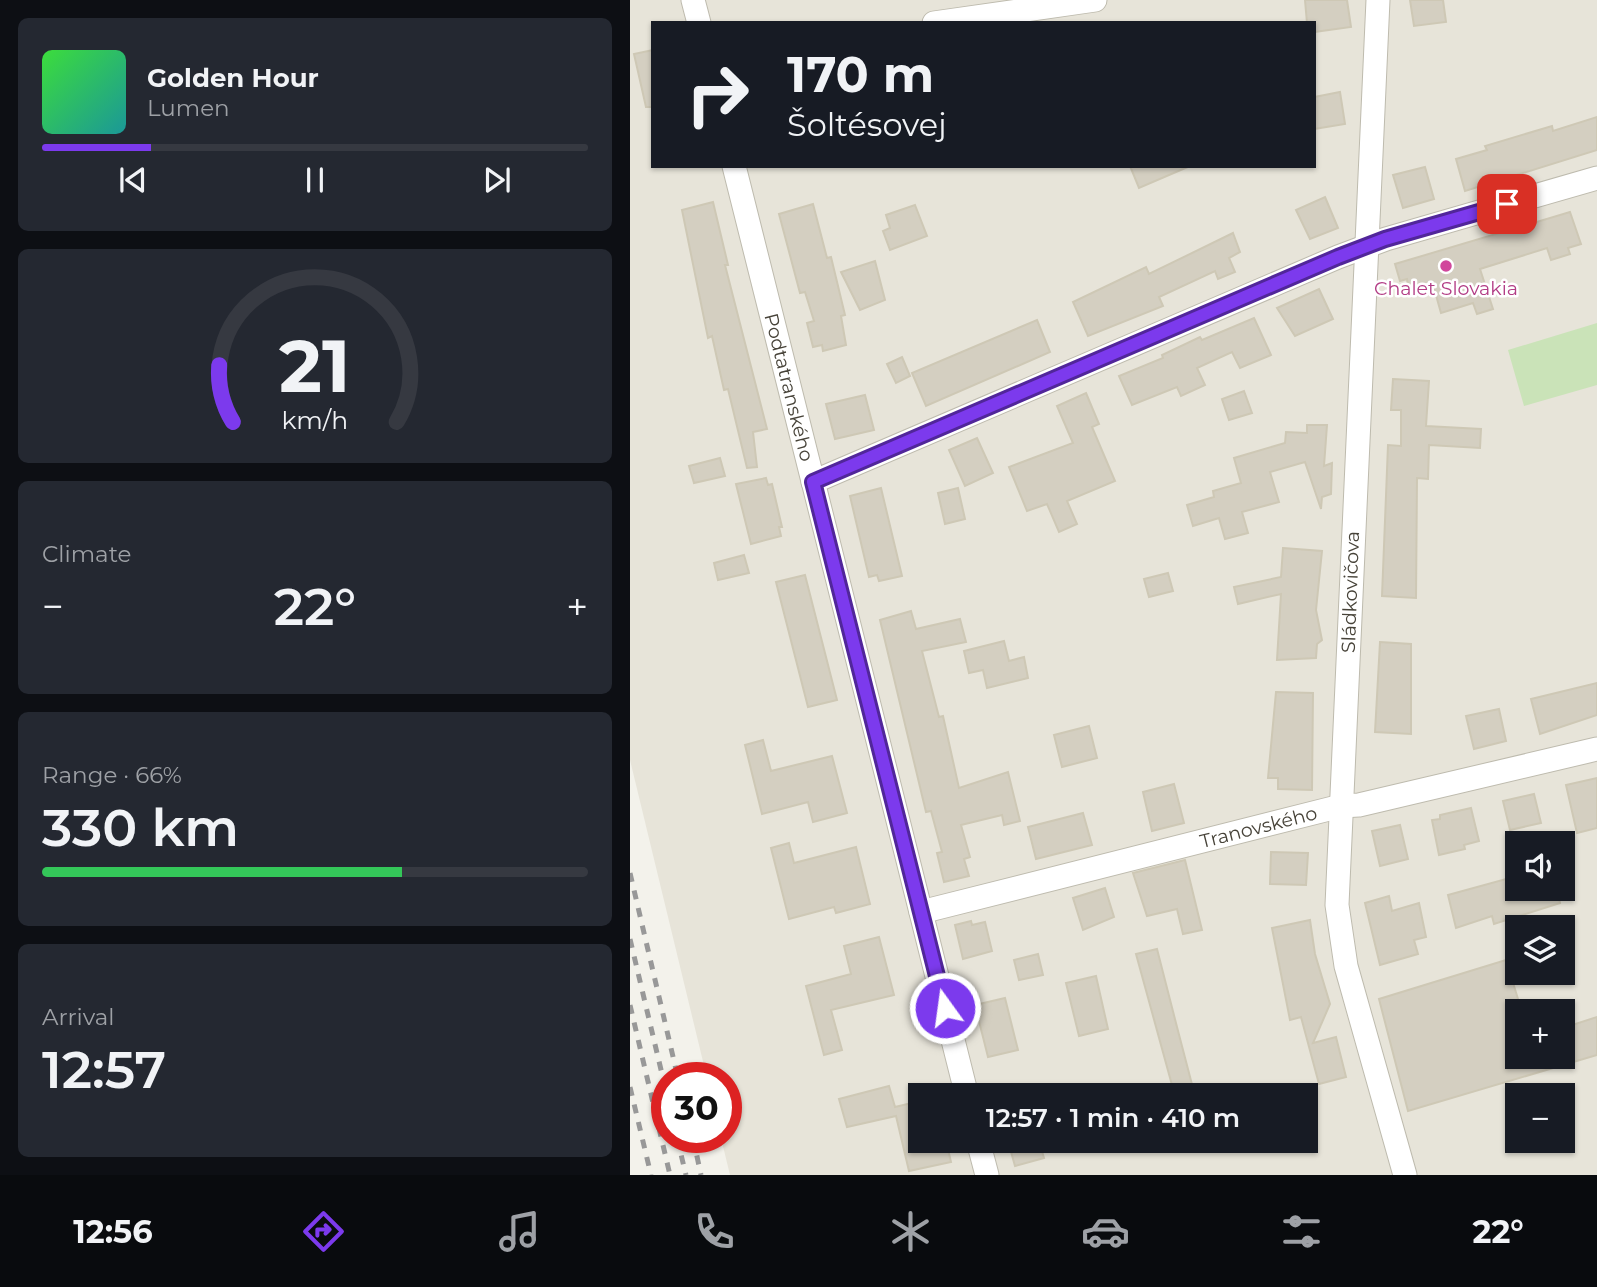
<!DOCTYPE html>
<html lang="en">
<head>
<meta charset="utf-8">
<style>
  :root { --surface:#171b24; --page:#242831; --text:#f1f3f6; --muted:#9ea1a6; --line:#363941; --accent:#7c3aed }
  body { margin:0; font-family:Montserrat,sans-serif; background:var(--page); color:var(--text); height:100vh; display:flex; flex-direction:column; font-size:26px; white-space:nowrap }
  * { box-sizing:border-box; margin:0 }
  p { font-size:23px; color:var(--muted) }
  .icon { flex:none; width:38px; height:38px; fill:none; stroke:currentColor; stroke-width:2; stroke-linecap:round; stroke-linejoin:round }
  .map { position:relative; flex:1; overflow:hidden }
  .details { display:flex; flex-direction:column; gap:18px; padding:18px; background:#0d0f14; width:630px }
  .details>* { flex:none }
  .banner { position:absolute; left:21px; top:21px; width:665px; height:147px; border-radius:0px; box-shadow:0 2px 5px #0004; background:#171b24; color:var(--text); overflow:hidden }
  .tools { position:absolute; left:875px; top:831px; display:grid; gap:14px }
  .tools a { display:grid; place-items:center; width:70px; height:70px; border-radius:0px; background:var(--surface); box-shadow:0 2px 5px #0004; font-size:35px }
  .speed { position:absolute; left:21px; top:1062px; display:flex; gap:14px; font-size:35px; font-weight:700; text-align:center }
  .speed>* { display:grid; place-content:center; width:91px; height:91px; border-radius:50%; background:var(--surface); box-shadow:0 2px 5px #0004; line-height:1 }
  .speed .limit { border:10px solid #d22; background:#fff; color:#111 }
  .pin { position:absolute; display:grid; place-items:center; width:60px; height:60px; color:#fff; margin:-30px; border-radius:14px; box-shadow:0 4px 10px #0006 }
  .me { position:absolute; width:77px; margin:-38px; rotate:346deg; stroke-linejoin:round; filter:drop-shadow(0 0 5px #0008) }
  .turn { display:flex; align-items:center; gap:24px; height:147px; padding:0 21px; font-size:32px }
  .turn .icon { width:91px; height:91px; stroke-width:2.5 }
  .turn b { display:block; font-size:49px; line-height:60px }
  .big { font-size:52px; font-weight:600; line-height:1.1 }
  .details .card { flex:1; display:flex; flex-direction:column; justify-content:center; gap:10px; min-width:0; padding:0 24px; border-radius:10px; background:var(--page) }
  .details .dial { align-items:center; gap:0 }
  .dial svg { height:182px; overflow:visible; fill:none; stroke:var(--line); stroke-width:7; stroke-linecap:round; text-anchor:middle }
  .dial text { fill:var(--text); stroke:none }
  .song { display:flex; align-items:center; gap:21px }
  .cover { width:84px; height:84px; border-radius:10px; background:linear-gradient(135deg,hsl(120 70% 55%),hsl(180 70% 35%)) }
  .played { height:7px; border-radius:4px; background:linear-gradient(90deg,var(--accent) 20%,var(--line) 20%) }
  .keys { display:flex; justify-content:space-around; direction:ltr }
  .heat { display:flex; justify-content:space-between; align-items:center; font-size:38px; direction:ltr }
  .charge { height:10px; border-radius:5px; background:linear-gradient(90deg,#34c759 66%,var(--line) 0) }
  .trip { position:absolute; left:278px; top:1083px; width:410px; height:70px; border-radius:0px; background:var(--surface); box-shadow:0 2px 5px #0004; font-weight:600; line-height:70px; text-align:center }
  .menu { display:flex; height:112px; justify-content:space-around; align-items:center; background:#090b0e; color:var(--muted) }
  .menu .icon { width:49px; height:49px }
  .menu .current { color:var(--accent) }
  .menu b { font-size:32px; color:var(--text) }
  main { display:flex; flex:1; min-height:0 }
  .map>svg:first-child { display:block }
</style>
</head>
<body>
<main>
<section class="details">
<div class="card">
<div class="song"><i class="cover"></i><div><b>Golden Hour</b><p>Lumen</p></div></div>
<div class="played"></div>
<div class="keys"><svg class="icon" aria-label="previous" viewBox="0 0 24 24"><path d="M18 5L8 12l10 7zM5 5v14"/></svg><svg class="icon" aria-label="pause" viewBox="0 0 24 24"><path d="M8 5v14M16 5v14"/></svg><svg class="icon" aria-label="next" viewBox="0 0 24 24"><path d="M6 5l10 7-10 7zM19 5v14"/></svg></div>
</div>
<div class="card dial"><svg viewBox="0 0 100 80">
<path d="M14 69A42 42 0 1 1 86 69"/>
<path d="M14 69A42 42 0 0 1 8 44" stroke="#7c3aed"/>
<text x="50" y="56" font-size="32" font-weight="700">21</text>
<text x="50" y="72" font-size="11">km/h</text>
</svg></div>
<div class="card"><p>Climate</p>
<div class="heat"><a>−</a><b class="big">22°</b><a>+</a></div>
</div>
<div class="card"><p>Range · 66%</p><b class="big">330 km</b><div class="charge"></div></div>
<div class="card"><p>Arrival</p><b class="big">12:57</b></div>
</section>
<div class="map">
<svg width="967" height="1175" viewBox="0 0 967 1175">
  <rect width="100%" height="100%" fill="#f3f2eb"/>
  <path fill="#e7e4d9" fill-rule="evenodd" d="M0,0H967V1175H100L91,1138H96V1078H77L0,760ZM23,23H684V166H23ZM887,844H933V889H887ZM887,928H933V973H887ZM887,1012H933V1057H887ZM290,1096H676V1141H290ZM887,1096H933V1141H887Z"/>
  <path fill="#cae3b8" d="M967,323V385L894,406L878,350Z"/>
  <g fill="#d4cfc1" stroke="#cec8b5" stroke-width="2">
    <path d="M675,0H717L721,27L684,32V23H677Z"/>
    <path d="M780,0H813L816,22L784,26Z"/>
    <path d="M23,50V107H16L4,54Z"/>
    <path d="M710,92L715,124L684,129V97Z"/>
    <path d="M967,117V150L835,191L826,159L857,150L855,146L922,126L923,131Z"/>
    <path d="M500,166H560L509,188Z"/>
    <path d="M795,167L804,199L773,208L763,175Z"/>
    <path d="M695,197L708,228L680,239L666,210Z"/>
    <path d="M83,202L98,265H95L137,429L123,432L127,467L117,468L98,389L94,390L82,336L78,338L52,210Z"/>
    <path d="M183,204L197,258L201,257L215,315L211,316L216,345L193,351L192,345L183,347L177,323L184,321L175,292L170,293L149,214Z"/>
    <path d="M285,205L297,236L260,250L253,231L260,228L256,215Z"/>
    <path d="M940,212L951,244L938,248L940,254L921,260L917,248L850,269L863,309L847,314L843,303L811,313L804,288L787,294L784,284L778,286L777,279L770,281L765,264Z"/>
    <path d="M603,233L610,252L599,258L605,272L588,279L585,271L529,297L533,306L458,336L443,302L516,267L519,274Z"/>
    <path d="M245,261L255,300L230,310L211,272Z"/>
    <path d="M689,289L703,319L665,336L647,308Z"/>
    <path d="M624,318L641,355L610,368L602,352L567,368L575,385L551,396L547,387L502,405L489,376L533,358L532,355L570,337L572,340Z"/>
    <path d="M407,320L420,352L296,406L282,373Z"/>
    <path d="M272,357L280,376L266,383L257,364Z"/>
    <path d="M763,379L799,381L796,426L851,429L850,448L799,445L798,479L787,478L786,598L752,596L758,445L771,446V410H761Z"/>
    <path d="M614,391L622,413L599,420L592,399Z"/>
    <path d="M456,393L469,424L462,427L485,481L437,501L447,524L429,532L417,504L397,511L379,467L443,443L427,406Z"/>
    <path d="M235,395L244,430L205,439L196,404Z"/>
    <path d="M677,425H697L694,466L702,463L701,494L692,497L691,509L675,462L640,472L649,502L612,512L618,533L595,539L589,518L563,526L557,505L584,497L583,491L611,483L604,458L655,443L656,432L677,433Z"/>
    <path d="M347,438L363,473L335,486L319,450Z"/>
    <path d="M90,458L95,476L64,483L59,466Z"/>
    <path d="M136,478L138,485L142,484L152,527H149L151,536L121,544L106,484Z"/>
    <path d="M251,488L272,576L249,581L247,575L239,577L220,496Z"/>
    <path d="M328,488L335,519L315,524L308,493Z"/>
    <path d="M653,548L692,551L686,610L692,640L687,644L686,658L647,660L651,594L608,604L604,587L651,577Z"/>
    <path d="M114,555L119,573L88,580L84,563Z"/>
    <path d="M538,573L543,591L519,597L514,579Z"/>
    <path d="M175,575L207,700L178,707L146,582Z"/>
    <path d="M281,611L286,629L330,619L336,642L292,651L309,717L313,716L329,788L378,772L390,821L374,825L372,815L331,825L340,857L334,859L339,876L314,882L307,853L312,852L301,811L296,812L250,620Z"/>
    <path d="M374,641L379,661L394,657L398,678L357,688L353,670L339,673L334,651Z"/>
    <path d="M750,642L781,644V734L745,732Z"/>
    <path d="M967,683V715L910,734L901,699Z"/>
    <path d="M646,692L683,693L682,790L648,789V778H638Z"/>
    <path d="M869,709L876,741L844,749L836,716Z"/>
    <path d="M459,726L467,758L432,767L424,735Z"/>
    <path d="M133,740L141,771L202,756L217,813L183,822L178,802L132,814L115,745Z"/>
    <path d="M967,778V828L947,833L936,785Z"/>
    <path d="M544,784L554,823L522,831L513,792Z"/>
    <path d="M904,794L911,823L880,830L873,801Z"/>
    <path d="M841,808L849,841L834,845L835,849L809,855L802,820L810,819V815Z"/>
    <path d="M453,813L462,845L406,859L398,827Z"/>
    <path d="M770,825L778,859L750,866L742,831Z"/>
    <path d="M159,843L164,863L226,847L240,904L206,913L204,907L159,919L141,848Z"/>
    <path d="M641,852L678,853L676,885L640,884Z"/>
    <path d="M555,860L572,930L553,934L547,909L517,916L503,873Z"/>
    <path d="M887,876V889H927L930,903L864,924L862,916L826,928L818,895Z"/>
    <path d="M475,888L484,917L453,930L443,898Z"/>
    <path d="M759,896L762,911L789,903L796,937L784,940L788,954L750,965L735,903Z"/>
    <path d="M680,920L685,954L700,1004L683,1043L706,1037L716,1077L689,1084L671,1017L660,1020L642,928Z"/>
    <path d="M341,921L342,925L355,922L362,951L333,959L325,925Z"/>
    <path d="M249,937L264,995L201,1010L212,1050L194,1055L176,986L221,974L214,946Z"/>
    <path d="M527,949L547,1027L565,1096H545L506,954Z"/>
    <path d="M408,954L413,975L389,980L384,960Z"/>
    <path d="M876,960L892,1012H887V1057H933V1028L967,1017V1055L778,1111L749,999Z"/>
    <path d="M466,976L478,1029L449,1036L436,983Z"/>
    <path d="M375,998L388,1050L358,1057L345,1005Z"/>
    <path d="M259,1086L265,1107L290,1101V1141H316L321,1162L279,1171L266,1116L217,1127L209,1099Z"/>
    <path d="M378,1141H409L414,1158L385,1166Z"/>
  </g>
  <g fill="none" stroke-linecap="round" stroke-linejoin="round">
    <defs>
      <g id="minor">
        <path d="M63,0L69,23"/>
        <path d="M748,0L707,905L716,966L775,1175"/>
        <path d="M304,23L465,0"/>
        <path id="s1" d="M104,166L337,1096"/>
        <path d="M183,482L708,257L756,239L967,178"/>
        <path id="s2" d="M291,912L711,806L729,805L967,749"/>
        <path d="M348,1141L357,1175"/>
      </g>
    </defs>
    <use href="#minor" stroke="#bebbae" stroke-width="25"/>
    <use href="#minor" stroke="#fff" stroke-width="23"/>
    <g stroke="#989898" stroke-width="5" stroke-dasharray="9 9" stroke-linecap="butt">
      <path d="M0,873L48,1078"/>
      <path d="M0,939L37,1095"/>
      <path d="M0,1005L40,1175"/>
      <path d="M0,1087L21,1175"/>
      <path d="M47,1138L56,1175"/>
      <path d="M63,1138L71,1175"/>
    </g>
  </g>
  <g fill="none" stroke-linecap="round" stroke-linejoin="round">
    <defs>
      <path id="route" d="M315,1008L183,482L708,257L755,239L877,204"/>
    </defs>
    <use href="#route" stroke="#51269a" stroke-width="18"/>
    <use href="#route" stroke="#7c3aed" stroke-width="12"/>
  </g>
  <circle fill="#d1479c" stroke="#fff" stroke-width="2.5" cx="816" cy="266" r="7"/>
  <g text-anchor="middle" stroke-width="5" stroke-linejoin="round" paint-order="stroke">
    <g font-size="19" fill="#b23c85" stroke="#fff">
      <text x="816" y="295">Chalet Slovakia</text>
    </g>
    <g font-size="19" fill="#474339" stroke="#fff">
      <text dy="7" stroke="none"><textPath href="#s1" startOffset="228">Podtatranského</textPath></text>
      <text transform="translate(720 592) rotate(-88)" y="7">Sládkovičova</text>
      <text dy="7" stroke="none"><textPath href="#s2" startOffset="348">Tranovského</textPath></text>
    </g>
  </g>
</svg>
<div class="tools">
<a><svg class="icon" aria-label="sound" viewBox="0 0 24 24"><path d="M4 9h4l5-4v14l-5-4H4zM17 9q2 3 0 6"/></svg></a>
<a><svg class="icon" aria-label="layers" viewBox="0 0 24 24"><path d="M12 4l9 5-9 5-9-5zM3 14l9 5 9-5"/></svg></a>
<a>+</a>
<a>−</a>
</div>
<div class="speed"><div class="limit">30</div></div>
<div class="pin" style="left:877px;top:204px;background:#d93025"><svg class="icon" aria-label="arrive" viewBox="0 0 24 24"><path d="M6 21V4h12l-3 4 3 4H6"/></svg></div>
<svg class="me" style="left:315px;top:1008px" viewBox="-20 -20 40 40"><circle r="17" fill="#7c3aed" stroke="#fff" stroke-width="3"/><path d="M0-11L8 9 0 5-8 9z" fill="#fff"/></svg>
<div class="trip">12:57 · 1 min · 410 m</div>
<div class="banner">
<div class="turn"><svg class="icon" aria-label="right" viewBox="0 0 24 24"><path d="M7 20v-9h11M14 6l5 5-5 5"/></svg><div><b>170 m</b>Šoltésovej</div></div>
</div>
</div>
</main>
<nav class="menu">
<b>12:56</b>
<svg class="icon current" aria-label="directions" viewBox="0 0 24 24"><path d="M12 3l9 9-9 9-9-9zM9 14v-3h6M13 9l2 2-2 2"/></svg>
<svg class="icon" aria-label="music" viewBox="0 0 24 24"><path d="M9 18V5l10-2v13"/><circle cx="6" cy="18" r="3"/><circle cx="16" cy="16" r="3"/></svg>
<svg class="icon" aria-label="phone" viewBox="0 0 24 24"><path d="M5 4h4l2 5-3 2q2 4 5 5l2-3 5 2v4C11 20 4 13 5 4z"/></svg>
<svg class="icon" aria-label="climate" viewBox="0 0 24 24"><path d="M12 3v18M4 7l16 10M4 17L20 7"/></svg>
<svg class="icon" aria-label="car" viewBox="0 0 24 24"><path d="M5 17H2v-5l4-1 3-4h7l3 4 3 1v5h-3M9 17h6M6 11h13"/><circle cx="7" cy="17" r="2"/><circle cx="17" cy="17" r="2"/></svg>
<svg class="icon" aria-label="filters" viewBox="0 0 24 24"><path d="M4 7h16M4 17h16"/><circle cx="9" cy="7" r="2"/><circle cx="15" cy="17" r="2"/></svg>
<b>22°</b>
</nav>
</body>
</html>
